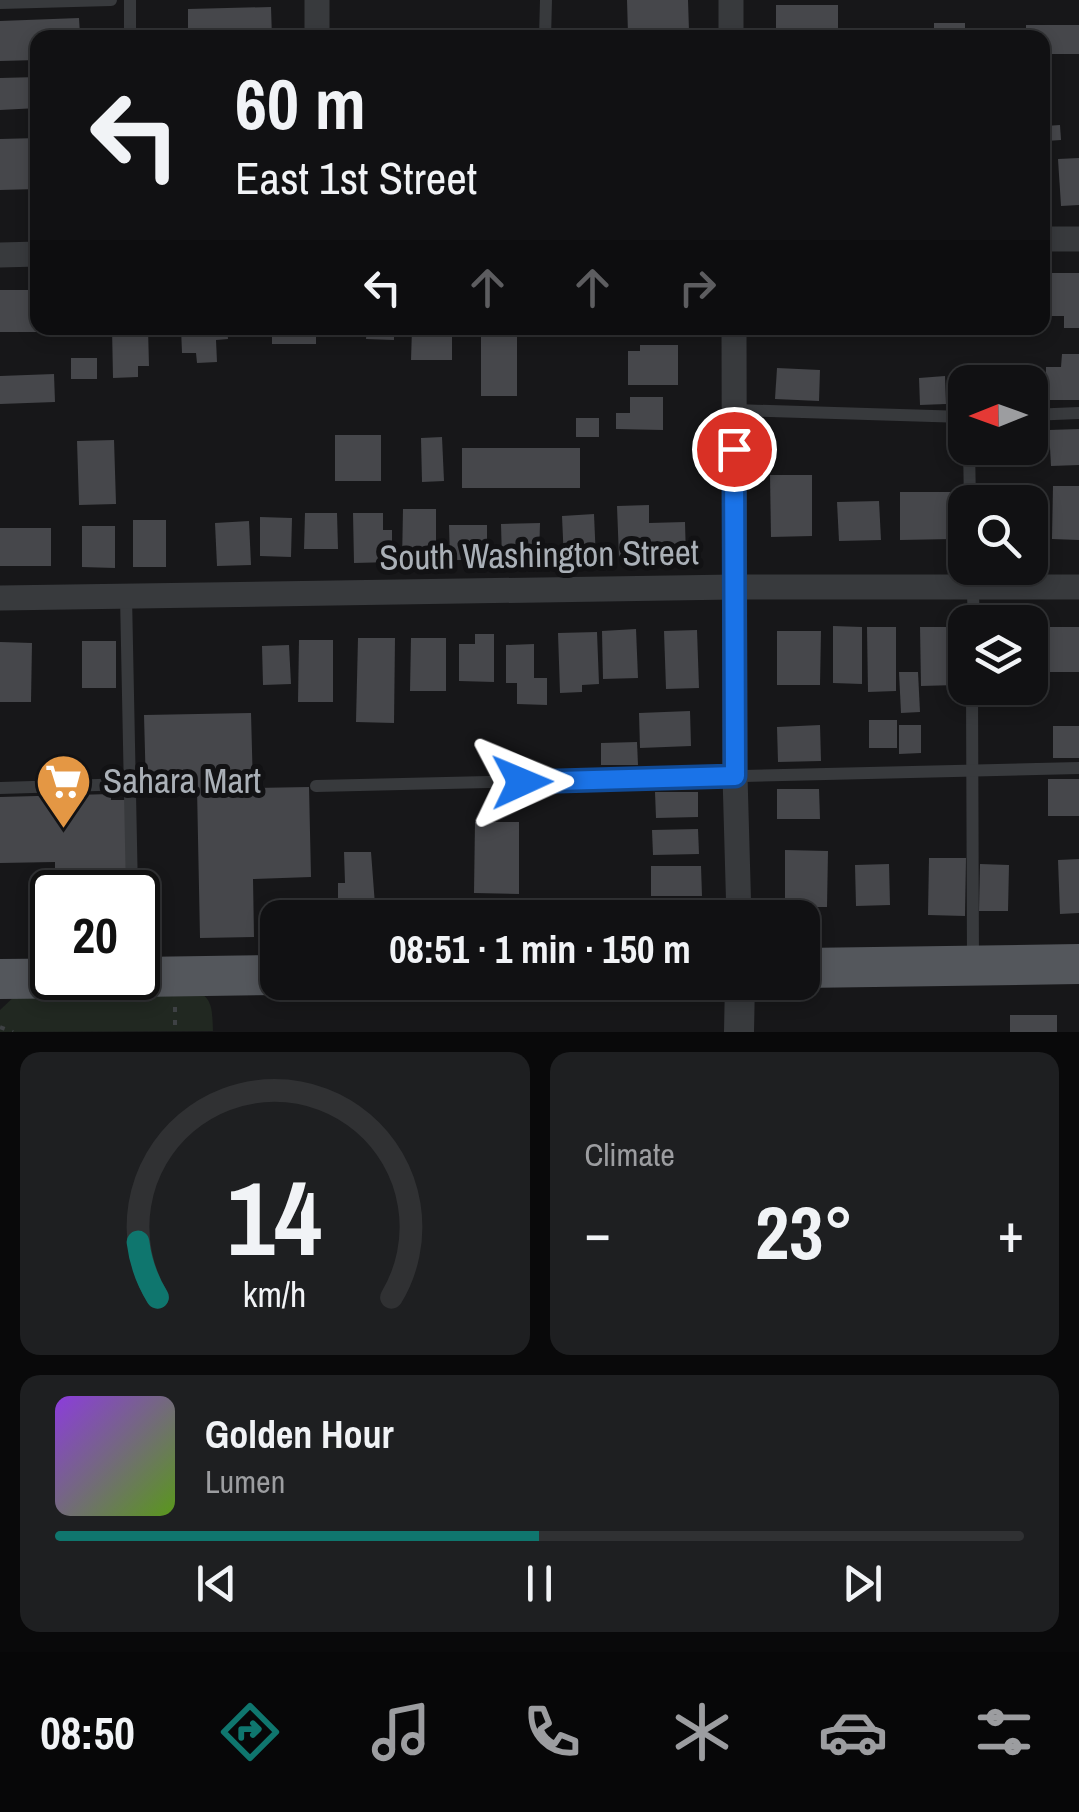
<!DOCTYPE html>
<html lang="en">
<head>
<meta charset="utf-8">
<style>
  :root { --surface:#111113; --page:#1e1f21; --text:#f1f3f6; --muted:#9c9da0; --line:#303133; --accent:#0f766e }
  body { margin:0; font-family:"Archivo Narrow",sans-serif; background:var(--page); color:var(--text); height:100vh; display:flex; flex-direction:column; font-size:38px; white-space:nowrap }
  * { box-sizing:border-box; margin:0 }
  p { font-size:32px; color:var(--muted) }
  .icon { flex:none; width:55px; height:55px; fill:none; stroke:currentColor; stroke-width:2; stroke-linecap:round; stroke-linejoin:round }
  .map { position:relative; height:1032px; overflow:hidden }
  .panel { display:flex; flex-direction:column; gap:20px; padding:20px; background:#09090a; flex:1 }
  .panel>* { flex:none }
  .guide { position:absolute; left:30px; top:30px; width:1020px; height:305px; border-radius:20px; box-shadow:0 5px 15px #0003,0 0 0 2px var(--line); background:#111113; color:var(--text); overflow:hidden }
  .needle { width:65px; rotate:269deg }
  .buttons { position:absolute; left:948px; top:365px; display:grid; gap:20px }
  .buttons a { display:grid; place-items:center; width:100px; height:100px; border-radius:20px; background:var(--surface); box-shadow:0 5px 15px #0003,0 0 0 2px var(--line); font-size:50px }
  .speed { position:absolute; left:30px; top:870px; display:flex; gap:20px; font-size:50px; font-weight:700; text-align:center }
  .speed>* { display:grid; place-content:center; width:130px; height:130px; border-radius:50%; background:var(--surface); box-shadow:0 5px 15px #0003,0 0 0 2px var(--line); line-height:1 }
  .speed .limit { border:5px solid #111; border-radius:15px; background:#fff; color:#111 }
  .pin { position:absolute; display:grid; place-items:center; width:85px; height:85px; color:#fff; margin:-42px; border:5px solid #fff; border-radius:50%; box-shadow:0 2px 10px #0007 }
  .me { position:absolute; width:110px; margin:-55px; rotate:89deg; stroke-linejoin:round; filter:drop-shadow(0 0 8px #0008) }
  .turn { display:flex; align-items:center; gap:35px; height:210px; padding:0 40px; font-size:45px }
  .turn .icon { width:130px; height:130px; stroke-width:2.5 }
  .turn b { display:block; font-size:70px; line-height:85px }
  .lanes { display:flex; align-items:center; height:95px; padding:0 40px; background:#0003; justify-content:center; gap:50px; direction:ltr }
  .lanes .off { opacity:.35 }
  .big { font-size:75px; font-weight:700; line-height:1.1 }
  .panel .card { flex:1; display:flex; flex-direction:column; justify-content:center; gap:15px; min-width:0; padding:0 35px; border-radius:20px; background:var(--page) }
  .panel .dial { align-items:center; gap:0 }
  .dial svg { height:260px; overflow:visible; fill:none; stroke:var(--line); stroke-width:7; stroke-linecap:round; text-anchor:middle }
  .dial text { fill:var(--text); stroke:none }
  .song { display:flex; align-items:center; gap:30px }
  .cover { width:120px; height:120px; border-radius:15px; background:linear-gradient(135deg,hsl(270 70% 55%),hsl(90 70% 35%)) }
  .played { height:10px; border-radius:5px; background:linear-gradient(90deg,var(--accent) 50%,var(--line) 50%) }
  .keys { display:flex; justify-content:space-around; direction:ltr }
  .heat { display:flex; justify-content:space-between; align-items:center; font-size:55px; direction:ltr }
  .panel .tiles { flex:1; display:grid; gap:20px; grid-template-columns:1fr 1fr }
  .card:last-child { grid-column:span 2 }
  .trip { position:absolute; left:260px; top:900px; width:560px; height:100px; border-radius:20px; background:var(--surface); box-shadow:0 5px 15px #0003,0 0 0 2px var(--line); font-weight:700; line-height:100px; text-align:center }
  .tabs { display:flex; height:160px; justify-content:space-around; align-items:center; background:#070708; color:var(--muted) }
  .tabs .icon { width:70px; height:70px }
  .tabs .current { color:var(--accent) }
  .tabs b { font-size:45px; color:var(--text) }
  .map>svg:first-child { display:block }
</style>
</head>
<body>
<div class="map">
<svg width="1079" height="1032" viewBox="0 0 1079 1032">
  <rect width="100%" height="100%" fill="#171719"/>
  <path fill="#212821" d="M195,990C214,998 212,1012 213,1031L0,1032V1010L18,993Z"/>
  <g fill="#46474b">
    <path d="M627,0H688L689,31H680V38L628,34Z"/>
    <rect x="776" y="5" width="62" height="33"/>
    <path d="M271,7L272,38H222V33H188V9Z"/>
    <path d="M79,18L80,35L38,38V60L0,61V21Z"/>
    <rect x="934" y="23" width="31" height="15"/>
    <path d="M1026,25H1079V54H1042V38H1026Z"/>
    <path d="M530,29V38H486V30Z"/>
    <path d="M417,31V38H372V32Z"/>
    <path d="M38,77V108L0,110V78Z"/>
    <path d="M1060,125L1061,140L1046,141L1045,126Z"/>
    <path d="M38,138V189L0,190V139Z"/>
    <path d="M1079,158V205L1061,206L1058,159Z"/>
    <path d="M1042,273H1079V328H1064V316H1042Z"/>
    <rect x="0" y="290" width="38" height="42"/>
    <path d="M112,328H148L149,366H138V377L113,378Z"/>
    <path d="M181,328H227L228,339L216,340L217,362L197,363L196,353H182Z"/>
    <rect x="272" y="328" width="44" height="16"/>
    <path d="M367,328H394V340L366,339Z"/>
    <path d="M412,328H452V360H411Z"/>
    <rect x="481" y="328" width="36" height="68"/>
    <rect x="650" y="328" width="58" height="5"/>
    <path d="M847,328H880V332L847,333Z"/>
    <path d="M640,345H678V385H628V351H640Z"/>
    <path d="M1062,354H1079V400H1046V367H1061Z"/>
    <rect x="71" y="358" width="26" height="21"/>
    <path d="M777,368L820,370L819,401L775,399Z"/>
    <path d="M54,374L55,402L0,404V376Z"/>
    <path d="M945,376L946,404L920,405L919,378Z"/>
    <path d="M630,397H663V430L616,429V413H630Z"/>
    <rect x="576" y="418" width="23" height="19"/>
    <path d="M1079,429V465L1051,466L1049,430Z"/>
    <rect x="335" y="435" width="46" height="46"/>
    <path d="M442,437L444,481L422,482L421,438Z"/>
    <path d="M114,440L116,504L79,505L77,441Z"/>
    <rect x="462" y="448" width="118" height="40"/>
    <path d="M770,475H812V536L771,537Z"/>
    <path d="M1053,486H1079V540L1052,539Z"/>
    <path d="M900,492H953V539L900,540Z"/>
    <path d="M982,492L1020,493V502H982Z"/>
    <path d="M879,501L881,540L839,541L837,502Z"/>
    <path d="M649,505V523L685,522L686,558H619L617,506Z"/>
    <path d="M403,509H436V562H402Z"/>
    <path d="M305,513H337L338,549H304Z"/>
    <path d="M353,513H383V530H392V562L354,563Z"/>
    <path d="M594,514L596,560L564,561L562,516Z"/>
    <path d="M260,517L292,518L291,557L260,556Z"/>
    <rect x="133" y="520" width="33" height="47"/>
    <path d="M249,521L251,565L217,566L215,523Z"/>
    <path d="M540,523L539,559L502,560L501,524Z"/>
    <path d="M449,525H487V560H450Z"/>
    <path d="M82,526H115V568L82,567Z"/>
    <rect x="0" y="528" width="51" height="38"/>
    <path d="M833,626L862,627V684L833,683Z"/>
    <path d="M867,627H896V691L868,692Z"/>
    <path d="M920,627H956L957,685L921,686Z"/>
    <path d="M1049,627H1079V672H1050Z"/>
    <path d="M636,629L638,678L603,679L602,631Z"/>
    <path d="M697,630L699,688L666,689L664,631Z"/>
    <path d="M777,631H821L820,685H777Z"/>
    <path d="M597,632L599,684L582,685V692L560,693L558,633Z"/>
    <path d="M475,634H494V682L459,681V644H475Z"/>
    <path d="M358,638H395L394,723L356,722Z"/>
    <path d="M411,638H446V691H410Z"/>
    <path d="M299,640H333V702H298Z"/>
    <rect x="82" y="641" width="34" height="47"/>
    <path d="M0,642L32,643L31,702H0Z"/>
    <path d="M534,644V678H547V705L517,704V683H506V645Z"/>
    <path d="M289,645L291,684L263,685L262,646Z"/>
    <path d="M899,672H918L920,712L901,713Z"/>
    <path d="M690,711L691,746L640,748L639,713Z"/>
    <path d="M251,713L253,788L309,787L311,877L253,879L254,937L200,938L197,788L146,789L144,715Z"/>
    <rect x="869" y="720" width="28" height="28"/>
    <path d="M820,725L821,761L778,762L777,727Z"/>
    <path d="M899,725H921V753L899,754Z"/>
    <rect x="1053" y="726" width="26" height="32"/>
    <path d="M637,742L638,765H601V743Z"/>
    <rect x="1048" y="779" width="31" height="37"/>
    <path d="M777,789H819L820,819H777Z"/>
    <path d="M655,792H698V817L656,818Z"/>
    <path d="M111,794V800H128L130,892H55V862L0,863V797Z"/>
    <path d="M475,822H519V894L474,893Z"/>
    <path d="M698,829L699,854L653,855L652,830Z"/>
    <path d="M785,850L828,851L827,907H785Z"/>
    <path d="M344,852H371L376,918H338V883H345Z"/>
    <path d="M929,858H966L965,916L928,915Z"/>
    <path d="M1079,859V913L1060,914L1058,860Z"/>
    <path d="M889,864L890,905L856,906L855,865Z"/>
    <path d="M980,864L1009,865L1008,911H979Z"/>
    <path d="M651,866H701L702,896H651Z"/>
    <rect x="1010" y="1015" width="47" height="17"/>
  </g>
  <g fill="none" stroke-linecap="round" stroke-linejoin="round">
    <g stroke="#3e4144" stroke-width="4" stroke-dasharray="5 8" stroke-linecap="butt">
      <path d="M175,1007V1032"/>
      <path d="M0,1027L13,1032"/>
    </g>
    <g stroke="#383a3d" stroke-width="12">
      <path d="M130,0V38"/>
      <path d="M0,3L111,0"/>
      <path d="M545,38L546,0"/>
      <path d="M734,410L965,417"/>
      <path d="M1030,415L1079,413"/>
      <path d="M969,448L970,502"/>
      <path d="M972,568L974,622"/>
      <path d="M126,596L132,892"/>
      <path d="M972,688L973,963"/>
      <path d="M316,786L1079,768"/>
      <path d="M0,788L130,784"/>
    </g>
    <g stroke="#383a3d" stroke-width="25">
      <path d="M731,0V38"/>
      <path d="M317,38V0"/>
      <path d="M1042,239H1079"/>
      <path d="M0,255L38,254"/>
      <path d="M734,328L735,776L739,918"/>
      <path d="M0,598L734,587H1079"/>
    </g>
    <path stroke="#383a3d" stroke-width="30" d="M739,1032L740,982"/>
    <g stroke="#54575c" stroke-width="40">
      <path d="M802,968L1079,964"/>
      <path d="M138,977L278,975"/>
      <path d="M0,979L109,978"/>
    </g>
  </g>
  <g fill="none" stroke-linecap="round" stroke-linejoin="round">
    <defs>
      <path id="route" d="M522,782L735,776L734,449"/>
    </defs>
    <use href="#route" stroke="#114b97" stroke-width="25"/>
    <use href="#route" stroke="#1a73e8" stroke-width="18"/>
  </g>
  <defs>
    <symbol id="supermarket-pin" viewBox="-11 -11 22 30"><path d="M0 17L-7.5 6A9.5 9.5 0 1 1 7.5 6Z" fill="#e49744" stroke="#121214"/><path d="M-6-5.5h2.5l.6 2H6L4.5 2H-2.5L-4.4-4H-6ZM-1.5 3.2a1.3 1.3 0 1 0 .1 0ZM3 3.2a1.3 1.3 0 1 0 .1 0Z" fill="#fff"/></symbol>
  </defs>
  <g fill-rule="evenodd">
    <use href="#supermarket-pin" x="32" y="750" width="63" height="86"/>
  </g>
  <g text-anchor="middle" stroke-width="10" stroke-linejoin="round" paint-order="stroke">
    <g font-size="35" fill="#aab0b7" stroke="#121214">
      <text transform="translate(539 555) rotate(-1)" y="12">South Washington Street</text>
    </g>
    <g font-size="35" fill="#aab0b7" stroke="#121214" text-anchor="start">
      <text x="103" y="793">Sahara Mart</text>
    </g>
  </g>
</svg>
<div class="buttons">
<a><svg class="needle" viewBox="-14 -14 28 28"><path d="M0-13l5 13h-10z" fill="#e53935"/><path d="M0 13l5-13h-10z" fill="#9c9da0"/></svg></a>
<a><svg class="icon" aria-label="search" viewBox="0 0 24 24"><circle cx="10" cy="10" r="6"/><path d="M15 15l6 6"/></svg></a>
<a><svg class="icon" aria-label="layers" viewBox="0 0 24 24"><path d="M12 4l9 5-9 5-9-5zM3 14l9 5 9-5"/></svg></a>
</div>
<div class="speed"><div class="limit">20</div></div>
<div class="pin" style="left:734px;top:449px;background:#d93025"><svg class="icon" aria-label="arrive" viewBox="0 0 24 24"><path d="M6 21V4h12l-3 4 3 4H6"/></svg></div>
<svg class="me" style="left:522px;top:782px" viewBox="-20 -20 40 40"><path d="M0-17L14 15 0 8-14 15z" fill="#1a73e8" stroke="#fff" stroke-width="4"/></svg>
<div class="trip">08:51 · 1 min · 150 m</div>
<div class="guide">
<div class="turn"><svg class="icon" aria-label="left" viewBox="0 0 24 24"><path d="M17 20v-9H6M10 6l-5 5 5 5"/></svg><div><b>60 m</b>East 1st Street</div></div>
<div class="lanes"><svg class="icon" aria-label="left" viewBox="0 0 24 24"><path d="M17 20v-9H6M10 6l-5 5 5 5"/></svg><svg class="icon off" aria-label="ahead" viewBox="0 0 24 24"><path d="M12 20V5M6 11l6-6 6 6"/></svg><svg class="icon off" aria-label="ahead" viewBox="0 0 24 24"><path d="M12 20V5M6 11l6-6 6 6"/></svg><svg class="icon off" aria-label="right" viewBox="0 0 24 24"><path d="M7 20v-9h11M14 6l5 5-5 5"/></svg></div>
</div>
</div>
<section class="panel">
<div class="tiles">
<div class="card dial"><svg viewBox="0 0 100 80">
<path d="M14 69A42 42 0 1 1 86 69"/>
<path d="M14 69A42 42 0 0 1 8 52" stroke="#0f766e"/>
<text x="50" y="56" font-size="32" font-weight="700">14</text>
<text x="50" y="72" font-size="11">km/h</text>
</svg></div>
<div class="card"><p>Climate</p>
<div class="heat"><a>−</a><b class="big">23°</b><a>+</a></div>
</div>
<div class="card">
<div class="song"><i class="cover"></i><div><b>Golden Hour</b><p>Lumen</p></div></div>
<div class="played"></div>
<div class="keys"><svg class="icon" aria-label="previous" viewBox="0 0 24 24"><path d="M18 5L8 12l10 7zM5 5v14"/></svg><svg class="icon" aria-label="pause" viewBox="0 0 24 24"><path d="M8 5v14M16 5v14"/></svg><svg class="icon" aria-label="next" viewBox="0 0 24 24"><path d="M6 5l10 7-10 7zM19 5v14"/></svg></div>
</div>
</div>
</section>
<nav class="tabs">
<b>08:50</b>
<svg class="icon current" aria-label="directions" viewBox="0 0 24 24"><path d="M12 3l9 9-9 9-9-9zM9 14v-3h6M13 9l2 2-2 2"/></svg>
<svg class="icon" aria-label="music" viewBox="0 0 24 24"><path d="M9 18V5l10-2v13"/><circle cx="6" cy="18" r="3"/><circle cx="16" cy="16" r="3"/></svg>
<svg class="icon" aria-label="phone" viewBox="0 0 24 24"><path d="M5 4h4l2 5-3 2q2 4 5 5l2-3 5 2v4C11 20 4 13 5 4z"/></svg>
<svg class="icon" aria-label="climate" viewBox="0 0 24 24"><path d="M12 3v18M4 7l16 10M4 17L20 7"/></svg>
<svg class="icon" aria-label="car" viewBox="0 0 24 24"><path d="M5 17H2v-5l4-1 3-4h7l3 4 3 1v5h-3M9 17h6M6 11h13"/><circle cx="7" cy="17" r="2"/><circle cx="17" cy="17" r="2"/></svg>
<svg class="icon" aria-label="filters" viewBox="0 0 24 24"><path d="M4 7h16M4 17h16"/><circle cx="9" cy="7" r="2"/><circle cx="15" cy="17" r="2"/></svg>
</nav>
</body>
</html>
